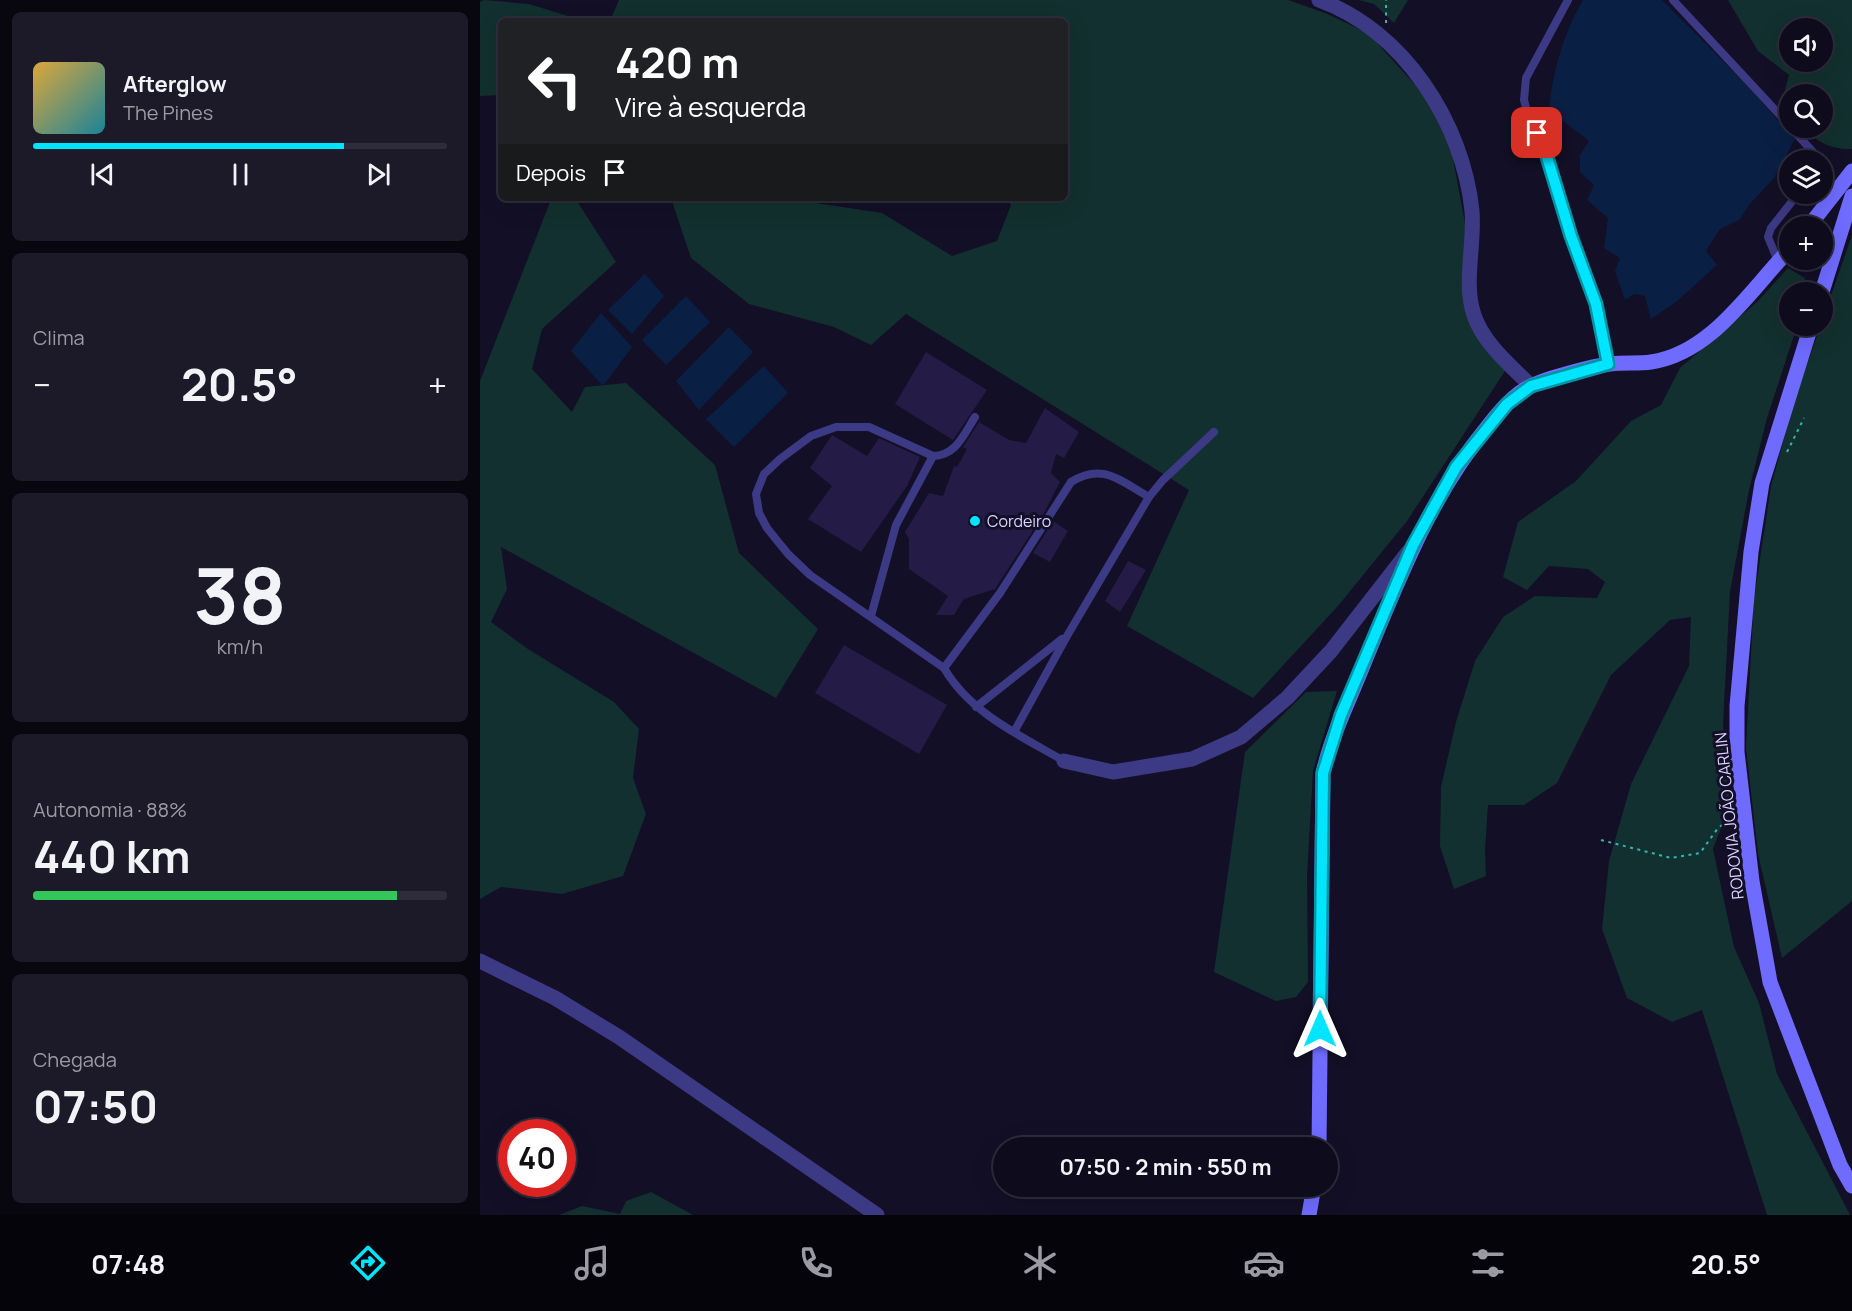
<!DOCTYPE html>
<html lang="pt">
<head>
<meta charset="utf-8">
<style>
  :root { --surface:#0e0b1c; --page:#1c1929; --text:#f1f3f6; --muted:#9b9ba3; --line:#2e2b3b; --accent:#00e5ff }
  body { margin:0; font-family:Manrope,sans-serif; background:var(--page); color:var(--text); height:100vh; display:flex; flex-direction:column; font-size:22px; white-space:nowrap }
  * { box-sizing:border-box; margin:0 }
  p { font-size:20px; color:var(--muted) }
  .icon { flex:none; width:33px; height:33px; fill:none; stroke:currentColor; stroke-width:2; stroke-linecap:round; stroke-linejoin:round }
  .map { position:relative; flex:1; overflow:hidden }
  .drawer { display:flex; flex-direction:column; gap:12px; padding:12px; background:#08060f; width:480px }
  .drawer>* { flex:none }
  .banner { position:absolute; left:18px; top:18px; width:570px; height:183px; border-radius:9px; box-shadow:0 6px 24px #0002,0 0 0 2px var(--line); background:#202124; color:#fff; overflow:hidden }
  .tools { position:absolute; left:1299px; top:18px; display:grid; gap:12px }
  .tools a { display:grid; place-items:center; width:54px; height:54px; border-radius:50%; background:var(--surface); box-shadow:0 6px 24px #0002,0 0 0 2px var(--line); font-size:30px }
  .speed { position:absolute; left:18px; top:1119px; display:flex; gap:12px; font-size:30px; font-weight:700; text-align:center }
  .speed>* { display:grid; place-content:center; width:78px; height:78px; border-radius:50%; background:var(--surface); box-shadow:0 6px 24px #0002,0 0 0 2px var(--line); line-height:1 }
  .speed .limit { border:9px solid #d22; background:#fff; color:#111 }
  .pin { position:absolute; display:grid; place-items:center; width:51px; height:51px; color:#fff; margin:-26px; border-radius:12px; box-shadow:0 3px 9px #0006 }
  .me { position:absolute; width:66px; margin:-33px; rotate:0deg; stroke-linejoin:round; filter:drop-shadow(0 0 4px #0008) }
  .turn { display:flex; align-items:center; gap:21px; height:126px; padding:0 18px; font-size:27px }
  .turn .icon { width:78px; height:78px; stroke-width:2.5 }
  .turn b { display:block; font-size:42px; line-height:51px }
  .then { display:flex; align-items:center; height:57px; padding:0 18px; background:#0003; gap:12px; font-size:22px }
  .big { font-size:45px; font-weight:700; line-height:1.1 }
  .drawer .tile { flex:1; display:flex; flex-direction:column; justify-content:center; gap:9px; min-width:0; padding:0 21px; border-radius:9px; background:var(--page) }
  .drawer .dial { align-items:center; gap:0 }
  .dial b { font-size:78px; line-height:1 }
  .song { display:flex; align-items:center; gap:18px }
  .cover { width:72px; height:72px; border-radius:9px; background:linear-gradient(135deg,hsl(40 70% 55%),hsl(190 70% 35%)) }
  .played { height:6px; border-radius:3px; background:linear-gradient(90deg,var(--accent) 75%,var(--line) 75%) }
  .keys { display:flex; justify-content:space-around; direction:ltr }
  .heat { display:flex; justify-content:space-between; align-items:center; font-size:33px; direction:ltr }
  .charge { height:9px; border-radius:4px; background:linear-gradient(90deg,#34c759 88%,var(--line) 0) }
  .trip { position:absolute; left:513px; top:1137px; width:345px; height:60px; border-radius:30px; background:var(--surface); box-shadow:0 6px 24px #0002,0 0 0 2px var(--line); font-weight:700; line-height:60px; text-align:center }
  .tabs { display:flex; height:96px; justify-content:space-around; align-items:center; background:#06040b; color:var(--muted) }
  .tabs .icon { width:42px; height:42px }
  .tabs .on { color:var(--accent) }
  .tabs b { font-size:27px; color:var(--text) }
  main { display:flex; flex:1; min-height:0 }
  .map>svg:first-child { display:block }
</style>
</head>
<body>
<main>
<section class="drawer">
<div class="tile">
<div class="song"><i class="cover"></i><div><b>Afterglow</b><p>The Pines</p></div></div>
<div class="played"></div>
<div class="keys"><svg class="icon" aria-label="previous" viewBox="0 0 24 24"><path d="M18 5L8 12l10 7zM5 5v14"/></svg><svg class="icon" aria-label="pause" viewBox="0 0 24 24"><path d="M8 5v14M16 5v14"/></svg><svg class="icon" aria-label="next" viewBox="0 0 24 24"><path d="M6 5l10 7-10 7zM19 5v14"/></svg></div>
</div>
<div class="tile"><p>Clima</p>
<div class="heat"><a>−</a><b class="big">20.5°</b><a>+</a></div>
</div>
<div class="tile dial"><b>38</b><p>km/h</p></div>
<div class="tile"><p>Autonomia · 88%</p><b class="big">440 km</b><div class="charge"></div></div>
<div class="tile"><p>Chegada</p><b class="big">07:50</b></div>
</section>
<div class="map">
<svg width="1372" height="1215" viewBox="0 0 1372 1215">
  <rect width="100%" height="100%" fill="#130f26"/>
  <g fill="#12302f" fill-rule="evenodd">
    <path d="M4,0L49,4L104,21H21V95L0,96V2Z"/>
    <path d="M139,0H808L845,13L888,33L947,98L972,153L986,229L983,296L1025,371L927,521L858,606L773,698L647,626L709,490L426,314L391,345L354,327L269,304L211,258L191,198H303L402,213L472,256L517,241L531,205L526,198H585V21H130Z"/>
    <path d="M879,0H928L914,23L894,4Z"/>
    <path d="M1248,0H1372V149C1352,150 1337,142 1323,128H1342V94H1310L1309,113L1301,104L1309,75L1278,51ZM1310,28H1342V62H1310Z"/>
    <path d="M77,198H95L136,262L62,329L52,369L92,412L105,387L146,383L235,465L259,553L338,629L296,698L21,547L27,589L11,622L48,649L134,702L159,729L153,778L166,814L143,876L82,894L21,887L0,899V381L70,202Z"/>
    <path d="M1372,235V901L1302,958L1278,854L1266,747L1274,599L1291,486L1314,402Z"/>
    <path d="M1308,268L1325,278L1323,292H1310V326H1317L1287,418L1269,490L1250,592L1243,724L1250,804L1233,849L1254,947L1279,1003L1297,1074L1370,1215H1287L1222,1010L1192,1022L1147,998L1122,929L1129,861L1151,784L1209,666L1211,617L1190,620L1131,675L1077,783L1044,805H1008L1005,849L1006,876L974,889L960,846L961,787L976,722L995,661L1023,617L1055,596L1117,598L1125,582L1108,569L1069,566L1047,590L1023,577L1038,522L1096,481L1151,421L1181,405L1200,368L1278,301Z"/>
    <path d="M857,691L833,771L827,876L828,982L816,997L796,1001L734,972L765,752L826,692Z"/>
    <path d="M171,1192L213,1215H79L102,1206L140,1214L146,1201Z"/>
  </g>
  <g fill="#0a1f44">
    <path d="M1103,0H1182L1264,82L1315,139L1294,178L1269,205L1259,220L1240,229L1226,251L1237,265L1196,302L1171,319L1165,296L1154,294L1145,300L1135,271L1140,258L1124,248L1128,218L1107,200L1114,185L1100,172V155L1109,141L1069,110C1072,74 1084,31 1103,0Z"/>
    <path d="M165,274L184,296L152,334L128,310Z"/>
    <path d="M206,296L230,322L186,365L162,340Z"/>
    <path d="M121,313L152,347L123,386L91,351Z"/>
    <path d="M249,327L273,352L219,410L196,381Z"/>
    <path d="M284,366L308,393L254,447L226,419Z"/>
  </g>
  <g fill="#241b47">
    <path d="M446,352L507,390L473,440L415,404Z"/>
    <path d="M565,408L599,432L584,458L576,454L571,473L580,482L563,515L515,589L484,599L474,615H456L468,596L429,569V539L425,532L449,493L463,496L474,466L477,467L487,449L483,447L499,422L529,440L546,443Z"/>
    <path d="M352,435L387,456L399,438L440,457L427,486L381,552L328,519L352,486L330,468Z"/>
    <path d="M573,521L588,531L570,562L553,553Z"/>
    <path d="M648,561L666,570L640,612L625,601Z"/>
    <path d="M364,645L467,705L439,754L335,693Z"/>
  </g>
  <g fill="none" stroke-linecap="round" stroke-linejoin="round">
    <g stroke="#2fb8b0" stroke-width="2" stroke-dasharray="3 4.5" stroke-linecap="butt">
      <path d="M906,23V0"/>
      <path d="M1307,452L1324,418"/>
      <path d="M1121,840L1191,858L1220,853L1238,828L1250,819"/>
    </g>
    <g stroke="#3d3a85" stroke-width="8">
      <path d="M1088,0L1046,78L1044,100L1049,119L1064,147L1091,236L1116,304L1128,364"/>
      <path d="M1193,0L1310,126"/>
      <path d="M1311,128L1334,153L1335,160"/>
      <path d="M1298,261L1288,237L1291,228L1318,194"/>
      <path d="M453,456L389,427H356L331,436L300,459L284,474L276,494L279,513L287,528L308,554L330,575L464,668C490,713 541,736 584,761"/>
      <path d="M391,616L416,525L453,456C476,456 484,434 495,417"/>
      <path d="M464,668L520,593L591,482C623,462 640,481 669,497"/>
      <path d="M496,707L582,639"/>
      <path d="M534,732L587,636L669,497L683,480L734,432"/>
    </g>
    <g stroke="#3d3a85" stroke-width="15">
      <path d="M839,0C924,31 983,123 992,211C995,244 983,283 994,315C1003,343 1031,366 1051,386"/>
      <path d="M584,761L633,772L712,759L761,737L807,698L851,651L928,552"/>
      <path d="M0,961L75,998L139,1037L397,1215"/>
    </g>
    <g stroke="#6f6bff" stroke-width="15">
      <path d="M1329,226L1372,171"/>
      <path d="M1342,292L1372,196"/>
      <path d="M1331,326L1282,483L1271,552L1257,706V752L1272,881L1290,982L1360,1165L1372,1186"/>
      <path d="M839,1148L843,773C852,733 871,697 886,658C920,576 951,495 1008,426C1020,411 1034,394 1051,386C1067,378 1113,366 1130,364C1144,362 1158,364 1171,362C1232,353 1270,290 1310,249"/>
      <path d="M829,1215L834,1186"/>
    </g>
  </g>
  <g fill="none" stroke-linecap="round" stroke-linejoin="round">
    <defs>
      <path id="route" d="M840,1029L843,773L861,715L933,545L976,467L1027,404L1051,386L1128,364L1116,304L1091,236L1064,147L1057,133"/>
    </defs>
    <use href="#route" stroke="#0095a6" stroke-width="15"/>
    <use href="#route" stroke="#00e5ff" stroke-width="10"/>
  </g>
  <circle fill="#00e5ff" stroke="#130f26" stroke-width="2" cx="495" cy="521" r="6"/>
  <g text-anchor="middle" stroke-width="6" stroke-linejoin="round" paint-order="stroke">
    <g font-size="16" fill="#d9d4ff" stroke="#130f26" text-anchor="start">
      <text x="507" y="527">Cordeiro</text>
    </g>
    <g font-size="16" fill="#d9d4ff" stroke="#130f26">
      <text transform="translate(1249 816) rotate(-96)" y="6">RODOVIA JOÃO CARLIN</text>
    </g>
  </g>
</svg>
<div class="tools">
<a><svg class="icon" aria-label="sound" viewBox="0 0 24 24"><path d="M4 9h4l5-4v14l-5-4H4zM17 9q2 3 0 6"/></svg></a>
<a><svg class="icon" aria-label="search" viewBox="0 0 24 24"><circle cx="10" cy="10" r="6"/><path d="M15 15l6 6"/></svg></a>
<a><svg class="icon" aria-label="layers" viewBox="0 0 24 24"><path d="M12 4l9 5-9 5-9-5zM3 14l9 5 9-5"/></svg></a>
<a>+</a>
<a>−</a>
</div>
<div class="speed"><div class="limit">40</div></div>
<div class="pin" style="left:1057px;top:133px;background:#d93025"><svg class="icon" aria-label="arrive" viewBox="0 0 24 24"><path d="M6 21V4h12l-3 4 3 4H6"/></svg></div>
<svg class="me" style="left:840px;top:1029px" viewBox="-20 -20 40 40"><path d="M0-17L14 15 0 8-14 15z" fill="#00e5ff" stroke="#fff" stroke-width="4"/></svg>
<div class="trip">07:50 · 2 min · 550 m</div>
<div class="banner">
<div class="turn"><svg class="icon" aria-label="left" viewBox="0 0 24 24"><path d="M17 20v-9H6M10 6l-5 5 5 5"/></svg><div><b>420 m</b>Vire à esquerda</div></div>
<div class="then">Depois<svg class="icon" aria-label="arrive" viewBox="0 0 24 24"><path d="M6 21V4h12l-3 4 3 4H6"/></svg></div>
</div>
</div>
</main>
<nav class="tabs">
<b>07:48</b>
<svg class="icon on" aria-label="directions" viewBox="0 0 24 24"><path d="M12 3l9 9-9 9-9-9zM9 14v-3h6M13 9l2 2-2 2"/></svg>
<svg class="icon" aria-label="music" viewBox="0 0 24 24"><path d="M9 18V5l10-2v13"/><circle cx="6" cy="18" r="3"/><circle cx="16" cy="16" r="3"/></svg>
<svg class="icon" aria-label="phone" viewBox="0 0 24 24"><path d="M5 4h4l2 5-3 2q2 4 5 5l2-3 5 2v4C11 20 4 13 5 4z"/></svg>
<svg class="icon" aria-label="climate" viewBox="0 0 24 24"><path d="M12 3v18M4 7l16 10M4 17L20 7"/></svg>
<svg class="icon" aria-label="car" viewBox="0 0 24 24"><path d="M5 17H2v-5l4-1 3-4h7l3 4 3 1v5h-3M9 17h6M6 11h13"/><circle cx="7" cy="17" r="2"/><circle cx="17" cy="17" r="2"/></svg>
<svg class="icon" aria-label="filters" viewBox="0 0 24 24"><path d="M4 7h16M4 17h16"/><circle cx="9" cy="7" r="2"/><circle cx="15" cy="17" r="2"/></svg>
<b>20.5°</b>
</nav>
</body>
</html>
